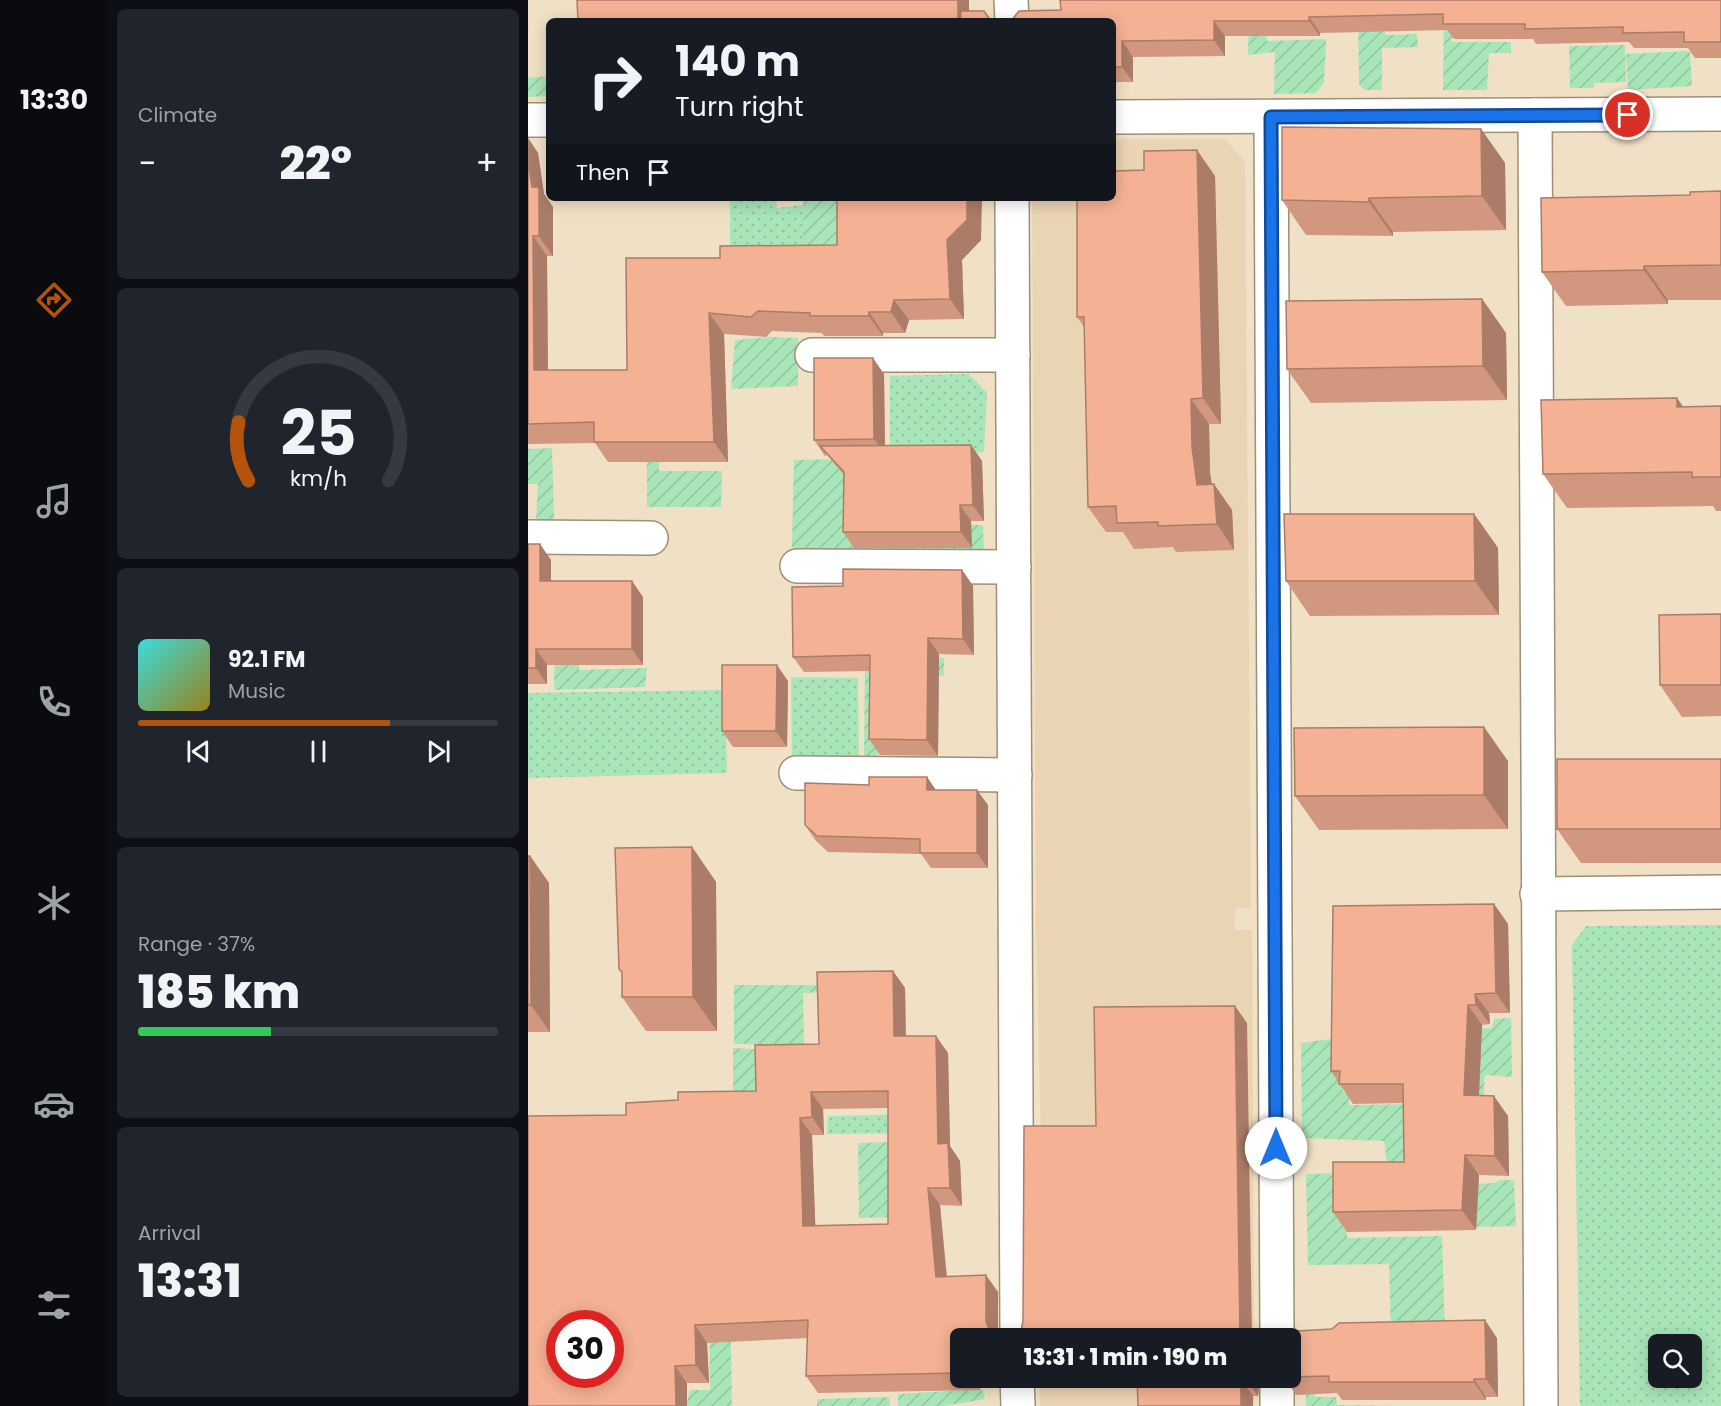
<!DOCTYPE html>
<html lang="en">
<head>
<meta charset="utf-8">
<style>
  :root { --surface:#171b24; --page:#20242c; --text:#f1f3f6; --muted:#9ea1a6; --line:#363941; --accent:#b45309 }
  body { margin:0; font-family:Poppins,sans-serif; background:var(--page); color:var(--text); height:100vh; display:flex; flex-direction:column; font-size:22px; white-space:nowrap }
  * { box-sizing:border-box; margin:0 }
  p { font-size:20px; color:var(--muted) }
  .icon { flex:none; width:33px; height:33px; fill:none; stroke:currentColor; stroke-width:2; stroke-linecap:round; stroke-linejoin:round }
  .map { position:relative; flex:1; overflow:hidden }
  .drawer { display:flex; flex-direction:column; gap:9px; padding:9px; background:#0d0f14; width:420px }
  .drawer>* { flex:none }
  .banner { position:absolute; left:18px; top:18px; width:570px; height:183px; border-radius:9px; box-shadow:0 3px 15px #0003; background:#171b24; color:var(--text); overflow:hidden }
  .controls { position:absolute; left:1120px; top:1334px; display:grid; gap:12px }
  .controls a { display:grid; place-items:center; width:54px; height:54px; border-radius:9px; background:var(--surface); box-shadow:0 3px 15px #0003; font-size:30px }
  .speed { position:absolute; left:18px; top:1310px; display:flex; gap:12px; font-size:30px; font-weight:700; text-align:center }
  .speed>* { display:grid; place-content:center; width:78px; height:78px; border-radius:50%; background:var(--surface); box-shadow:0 3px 15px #0003; line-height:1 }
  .speed .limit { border:9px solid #d22; background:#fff; color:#111 }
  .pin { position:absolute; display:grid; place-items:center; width:51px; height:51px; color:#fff; margin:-26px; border:3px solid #fff; border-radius:50%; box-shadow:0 2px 6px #0007 }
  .me { position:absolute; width:66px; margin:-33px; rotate:0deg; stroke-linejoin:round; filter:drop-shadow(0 0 4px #0008) }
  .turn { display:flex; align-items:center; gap:21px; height:126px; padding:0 30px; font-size:27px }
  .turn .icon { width:78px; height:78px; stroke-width:2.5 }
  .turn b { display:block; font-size:42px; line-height:51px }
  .then { display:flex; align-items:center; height:57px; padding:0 30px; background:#0003; gap:12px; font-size:22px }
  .big { font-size:45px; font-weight:800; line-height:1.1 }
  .drawer .tile { flex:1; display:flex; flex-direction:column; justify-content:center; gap:9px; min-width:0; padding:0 21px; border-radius:9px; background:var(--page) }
  .drawer .dial { align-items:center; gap:0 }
  .dial svg { height:156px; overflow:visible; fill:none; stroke:var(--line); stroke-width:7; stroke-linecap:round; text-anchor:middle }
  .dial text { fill:var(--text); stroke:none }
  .song { display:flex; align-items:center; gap:18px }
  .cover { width:72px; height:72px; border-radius:9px; background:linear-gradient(135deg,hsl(180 70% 55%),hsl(50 70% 35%)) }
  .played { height:6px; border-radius:3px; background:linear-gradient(90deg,var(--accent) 70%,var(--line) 70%) }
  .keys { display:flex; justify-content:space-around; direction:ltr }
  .heat { display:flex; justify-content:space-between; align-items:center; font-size:33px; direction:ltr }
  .charge { height:9px; border-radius:4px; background:linear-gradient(90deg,#34c759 37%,var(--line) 0) }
  .trip { position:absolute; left:422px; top:1328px; width:351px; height:60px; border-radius:9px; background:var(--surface); box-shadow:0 3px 15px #0003; font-weight:800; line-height:60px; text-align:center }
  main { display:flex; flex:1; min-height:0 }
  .menu { display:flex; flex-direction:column; width:108px; justify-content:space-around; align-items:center; background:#090b0e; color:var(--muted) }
  .menu .icon { width:42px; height:42px }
  .menu .current { color:var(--accent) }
  .menu b { font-size:27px; color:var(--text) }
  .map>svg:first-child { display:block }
</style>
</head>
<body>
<main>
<nav class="menu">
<b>13:30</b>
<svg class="icon current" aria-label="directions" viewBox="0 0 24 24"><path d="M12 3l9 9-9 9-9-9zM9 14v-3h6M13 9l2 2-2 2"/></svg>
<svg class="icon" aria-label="music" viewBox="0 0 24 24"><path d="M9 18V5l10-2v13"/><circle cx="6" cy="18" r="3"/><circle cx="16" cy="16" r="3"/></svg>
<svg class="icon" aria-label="phone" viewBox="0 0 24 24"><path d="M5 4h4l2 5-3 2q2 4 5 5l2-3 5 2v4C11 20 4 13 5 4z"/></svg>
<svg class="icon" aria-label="climate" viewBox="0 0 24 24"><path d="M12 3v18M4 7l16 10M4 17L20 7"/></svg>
<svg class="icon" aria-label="car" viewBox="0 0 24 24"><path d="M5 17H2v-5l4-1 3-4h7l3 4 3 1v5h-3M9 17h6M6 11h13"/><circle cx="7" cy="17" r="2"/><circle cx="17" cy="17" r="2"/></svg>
<svg class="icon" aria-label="filters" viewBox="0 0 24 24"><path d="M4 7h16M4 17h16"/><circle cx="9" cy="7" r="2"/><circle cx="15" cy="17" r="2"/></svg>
</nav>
<section class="drawer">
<div class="tile"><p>Climate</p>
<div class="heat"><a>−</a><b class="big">22°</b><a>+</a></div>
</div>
<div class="tile dial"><svg viewBox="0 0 100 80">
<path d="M14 69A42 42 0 1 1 86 69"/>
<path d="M14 69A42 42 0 0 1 9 39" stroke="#b45309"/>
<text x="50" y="56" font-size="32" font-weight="700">25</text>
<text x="50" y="72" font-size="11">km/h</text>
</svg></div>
<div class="tile">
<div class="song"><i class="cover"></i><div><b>92.1 FM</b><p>Music</p></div></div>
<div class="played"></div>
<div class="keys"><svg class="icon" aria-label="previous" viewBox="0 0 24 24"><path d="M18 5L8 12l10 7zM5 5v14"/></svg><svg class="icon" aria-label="pause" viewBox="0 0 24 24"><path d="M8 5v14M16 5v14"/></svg><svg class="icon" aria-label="next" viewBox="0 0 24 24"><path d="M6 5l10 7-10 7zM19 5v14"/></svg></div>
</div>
<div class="tile"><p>Range · 37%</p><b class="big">185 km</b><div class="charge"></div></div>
<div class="tile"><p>Arrival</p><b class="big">13:31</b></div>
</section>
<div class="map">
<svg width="1193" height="1406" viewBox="0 0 1193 1406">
  <defs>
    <pattern id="grass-dots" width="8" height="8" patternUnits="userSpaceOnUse" patternTransform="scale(1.5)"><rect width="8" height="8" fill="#a8e5b9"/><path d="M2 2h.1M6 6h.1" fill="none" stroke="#92c5a0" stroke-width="1.8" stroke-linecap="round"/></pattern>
    <pattern id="garden-furrows" width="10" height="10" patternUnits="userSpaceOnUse" patternTransform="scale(1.5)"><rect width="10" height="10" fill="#a8e5b9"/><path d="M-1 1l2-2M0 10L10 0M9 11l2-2" fill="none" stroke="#92c5a0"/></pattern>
  </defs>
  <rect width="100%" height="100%" fill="#f0e0c5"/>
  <g fill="#e9d4b3">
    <path d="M585,139H697L717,162L723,909L708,907L707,915V930H724L726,1338L513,1135L508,919L504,198H585Z"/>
    <rect x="512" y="1377" width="214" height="29"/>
  </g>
  <g fill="url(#grass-dots)" fill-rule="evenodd">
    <path d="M202,198H248L249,208L275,205V260L202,262Z"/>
    <path d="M441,374L459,393L456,452L362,455V376Z"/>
    <path d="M263,677L330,678L331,757H264Z"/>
    <path d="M197,690L199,773L0,778V693Z"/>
    <path d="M1193,925V1406H1052L1044,945L1058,926ZM1131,1344H1164V1377H1131Z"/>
    <path d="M389,1114L388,1133L299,1134L300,1116Z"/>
  </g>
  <g fill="url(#garden-furrows)">
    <path d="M721,0H738L739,41L798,39L796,83L788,93L746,94L747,52L720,55Z"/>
    <path d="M916,0H924V42H983V53H961L959,90H915Z"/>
    <path d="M856,8L857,35L889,34L890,47L854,48V90H837L831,84L830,9Z"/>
    <path d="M1097,45L1098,82L1066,83V88H1042L1041,46Z"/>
    <path d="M1162,51L1164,86L1100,90L1098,54Z"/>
    <path d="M21,76V96L0,97V78Z"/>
    <path d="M275,198H317L319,241L275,260Z"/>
    <path d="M244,337L270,338V386L203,389L207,340Z"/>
    <path d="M119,446H131V471H194L193,507H119Z"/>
    <path d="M24,448L26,520L8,521L10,484H0V449Z"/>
    <path d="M320,459L389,544L390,553L287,557L264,547L266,460Z"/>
    <path d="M392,525H455L456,555L393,554Z"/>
    <path d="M27,595L52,597L51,670L119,668L117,687L26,690Z"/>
    <path d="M337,656L416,658V676H352L350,756H336Z"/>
    <path d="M206,985H297L295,992L275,993L276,1045L206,1044Z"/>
    <path d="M983,1018L984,1077L957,1075L955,1103L902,1100L934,1028H964L966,1019Z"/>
    <path d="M891,1027L813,1043L815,1092L821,1094V1105L905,1104L907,1179L861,1177L856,1141L774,1138L773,1043Z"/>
    <path d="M205,1048L240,1050L235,1141L205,1142Z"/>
    <path d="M367,1142L369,1217L331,1218L330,1143Z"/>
    <path d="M817,1173L819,1238L914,1236L917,1335L863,1331L861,1264L780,1265L778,1174Z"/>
    <path d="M972,1180H986L988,1226L912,1228L947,1184L966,1183Z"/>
    <path d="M200,1182L204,1406H158L162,1390H182L180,1184Z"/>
    <path d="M777,1335L786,1344L787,1397H808L809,1405L876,1406H778Z"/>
    <path d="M454,1389L457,1399L416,1406H370V1394Z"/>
    <path d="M361,1397L362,1406H289V1399Z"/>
  </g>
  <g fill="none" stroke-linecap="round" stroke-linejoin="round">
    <defs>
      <g id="minor">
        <path d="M483,0L484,21"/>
        <path d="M1007,115L1013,1406"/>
        <path d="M585,117L1193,114"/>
        <path d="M743,117L749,1338"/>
        <path d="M0,120H21"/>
        <path d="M484,198L489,1338"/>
        <path d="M284,355H485"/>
        <path d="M0,537L123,538"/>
        <path d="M269,566L486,567"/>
        <path d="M268,773L487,775"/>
        <path d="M1009,894L1193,892"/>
        <path d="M489,1377L490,1406"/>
        <path d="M749,1377V1406"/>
      </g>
    </defs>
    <use href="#minor" stroke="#9e8f76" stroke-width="36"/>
    <use href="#minor" stroke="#fff" stroke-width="33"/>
  </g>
  <g fill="#d2987f" fill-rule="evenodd">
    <path d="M1193,0V58H1167L1160,48H1106L1101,42L1008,44L1005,39H926L919,30L792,33V36H697V56L605,57V82H589L585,87V21Z"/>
    <path d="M953,129L977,163L978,230L865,232V236L778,235L754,200Z"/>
    <path d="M0,138L10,153L16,194L25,207V256H19L20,370H99L192,258L309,245L453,240L434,260L436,319L381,320L377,333H355V336H296L294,333L244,331L238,337L196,334L200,462H80L67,443L0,444Z"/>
    <path d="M687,176L693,424H681L682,473L684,484L704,510L706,550L648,552L645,547L606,549L595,532H578L560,507L557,328L549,317Z"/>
    <path d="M1193,191V300H1140V304L1038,306L1014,272L1162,195Z"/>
    <path d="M954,299L978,333L979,400L783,403L759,369Z"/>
    <path d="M356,374L357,445H443L454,461L456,521H443L444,548H326L315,532L316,475L299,455L297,456L286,440Z"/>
    <path d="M1193,406V511H1188L1185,506L1039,508L1015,474L1155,407Z"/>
    <path d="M946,514L970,548L971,615L782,616L758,581Z"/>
    <path d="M0,544L23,560V581L115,597V665H19V684H0Z"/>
    <path d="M434,570L445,586L446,655L411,654L410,756L352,755L341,739L342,671L276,672L265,657L315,586Z"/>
    <path d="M1193,614V716L1154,717L1132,685Z"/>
    <path d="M260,681L259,747H205L194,731Z"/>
    <path d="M1193,759V863H1053L1029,829Z"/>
    <path d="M980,761V829L791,830L767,796Z"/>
    <path d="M399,777L407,790L460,805V868H403L393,854L300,852L288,841L277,825L341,785Z"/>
    <path d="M164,847L188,882L189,1031H118L94,997V973L91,969Z"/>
    <path d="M0,856H2L21,883L22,1032H0Z"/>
    <path d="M966,904L980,924L982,1013H961L962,1024L954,1025L951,1096L980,1116L981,1176L951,1175L948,1230L819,1232L805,1212L876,1162V1103L825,1104L803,1071Z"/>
    <path d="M365,971L377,988L378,1036L420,1053L422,1146L432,1161L434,1206L412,1205L419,1276L470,1292V1338H432V1377H459V1383L452,1384V1390L290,1393L278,1376L280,1338L179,1343L181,1383H159L0,1406L98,1115L150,1100L228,1091L291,1044ZM360,1108V1224L287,1226L284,1135H296L295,1109Z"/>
    <path d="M969,1338L970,1397H958V1400H814L809,1393L768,1395L756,1377Z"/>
    <path d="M609,1377H732L730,1396H725V1406H610Z"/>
  </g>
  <g fill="#ab7c68">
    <rect x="430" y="0" width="11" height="21"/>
    <path d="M781,17L792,33V36L781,21Z"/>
    <path d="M686,21L697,36V56L686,40Z"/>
    <path d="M594,41L605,57V82L594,67Z"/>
    <path d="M953,129L977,163L978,230L954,196Z"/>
    <path d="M0,138L10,153L16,194L25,207V256L11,236L0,160Z"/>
    <path d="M669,150L687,176L693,424L675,398Z"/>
    <path d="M439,198H454L453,240L434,260L436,319L422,299L419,240Z"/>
    <path d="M841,198L865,232V236L841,202Z"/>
    <path d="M5,236L19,256L20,390L6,370Z"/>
    <path d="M1116,266L1140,300V304L1116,270Z"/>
    <path d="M954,299L978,333L979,400L955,366Z"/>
    <path d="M366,300L381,320L377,333L363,312Z"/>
    <path d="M341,312L355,333V336L341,316Z"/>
    <path d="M181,313L196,334L200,462L186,442Z"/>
    <path d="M345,358L356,374L357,455L346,439Z"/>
    <path d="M1149,398L1173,432L1149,407Z"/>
    <path d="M663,399L681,424L682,473L687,511L669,485L664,447Z"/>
    <path d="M443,445L454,461L456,521L445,505Z"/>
    <path d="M686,484L704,510L706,550L689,524Z"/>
    <path d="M432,505L443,521L444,548L433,532Z"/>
    <path d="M946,514L970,548L971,615L947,581Z"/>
    <path d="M12,544L23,560V597L12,581Z"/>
    <path d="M434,570L445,586L446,655L435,639Z"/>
    <path d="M104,581L115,597V665L104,649Z"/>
    <path d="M400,638L411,654L410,756L399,740Z"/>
    <path d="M8,649L19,665V684L8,668Z"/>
    <path d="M249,665L260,681L259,747L248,731Z"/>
    <path d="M956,727L980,761V829L956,795Z"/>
    <path d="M399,777L410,793L399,790Z"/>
    <path d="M449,790L460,805V868L449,853Z"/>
    <path d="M164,847L188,882L189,1031L165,997Z"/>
    <path d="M2,856L21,883L22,1032L3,1005Z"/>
    <path d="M966,904L980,924L982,1013L968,993Z"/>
    <path d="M365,971L377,988L378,1054L366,1036Z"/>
    <path d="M947,994L961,1013L962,1024L948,1005Z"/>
    <path d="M940,1005L954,1025L950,1115L936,1095Z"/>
    <path d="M707,1006L719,1023L724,1338L712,1334Z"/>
    <path d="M408,1036L420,1053L422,1146L432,1161L434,1206L422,1188L410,1144Z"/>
    <path d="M283,1092L295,1109L296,1135L284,1117Z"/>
    <path d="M966,1096L980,1116L981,1176L967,1156Z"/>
    <path d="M272,1118L284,1135L288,1243L275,1226Z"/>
    <path d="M937,1155L951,1175L948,1230L934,1210Z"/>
    <path d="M400,1188L412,1205L420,1294L408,1277Z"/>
    <path d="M458,1275L470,1292V1338H466L461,1330L458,1321Z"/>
    <path d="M957,1320L969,1338L970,1397L958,1379Z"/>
    <path d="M167,1325L179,1343L181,1383L168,1365Z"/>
    <path d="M147,1366L159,1383V1406H148Z"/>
    <path d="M443,1377H447L452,1384V1390Z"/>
    <path d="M454,1377H459V1383Z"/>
    <path d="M718,1377H732L730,1396L718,1379Z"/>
    <path d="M713,1379L725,1396V1406H713Z"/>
    <path d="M946,1379L958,1397V1400L946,1382Z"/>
  </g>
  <g fill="#f4b194" stroke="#ab7c68" stroke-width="1.5" fill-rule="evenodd">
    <path d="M49,0H430V21H50Z"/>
    <path d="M532,0H1193V42H1156V32L1095,33V27L997,29V24H915V14L781,17V21H686V40L594,41V67H585V21H483L491,11L533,10Z"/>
    <path d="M433,11H456L463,21H432Z"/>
    <path d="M754,127L953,129L954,196L841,198V202L754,200Z"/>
    <path d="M669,150L675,398L663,399L664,447L669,485L686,484L689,524L630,526V522L589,523L588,506L560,507L556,317H549V198H585V171L616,170V151Z"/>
    <path d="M0,160L4,187H11V236H5L6,370H99L98,258H192V246L309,245V198H439V220L419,240L422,299L366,300L363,312H341V316H282V313L230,311L223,317L181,313L186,442H66V422L0,424Z"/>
    <path d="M1193,191V265L1116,266V270L1014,272L1013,198L1162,195V192Z"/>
    <path d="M954,299L955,366L759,369L758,301Z"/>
    <path d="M286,358H345L346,439L286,440Z"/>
    <path d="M1149,398V407L1193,406V477H1164V472L1015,474L1013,400Z"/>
    <path d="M443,445L445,505H432L433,532H315L316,472L292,446Z"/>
    <path d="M756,514H946L947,581H758Z"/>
    <path d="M0,544H12V581H104V649H8V668H0Z"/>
    <path d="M315,569L434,570L435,639L400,638L399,740L341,739L342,655L265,657L264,587L315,586Z"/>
    <path d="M1193,614V685H1132L1131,615Z"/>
    <path d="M194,665H249L248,731H194Z"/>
    <path d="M956,727V795L767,796L766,728Z"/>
    <rect x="1029" y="759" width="164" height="70"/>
    <path d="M341,777H399V790H449V853H392V839L289,836L277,825V783L341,785Z"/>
    <path d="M164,847L165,997H94V972L91,969L87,848Z"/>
    <path d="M0,856H2L3,1005H0Z"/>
    <path d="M966,904L968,993L947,994L948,1005H940L936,1095L966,1096L967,1156L937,1155L934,1210L805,1212V1162H876L875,1084H811L812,1071H803L805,906Z"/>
    <path d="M365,971L366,1036H408L410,1144L420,1143L422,1188H400L408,1277L458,1275V1321L461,1330L468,1337L472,1338H432V1373L278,1376L280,1320L167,1325L168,1365L147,1366L148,1406H0V1116L98,1115V1103L150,1100V1092L228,1091L227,1045L291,1044L289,972ZM360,1091V1224L275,1226L272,1118L284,1117L283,1092ZM32,1323H82V1374H32Z"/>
    <path d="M707,1006L712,1334L724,1333L735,1338H482L487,1336L493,1330L495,1321L496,1126H568L566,1007Z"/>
    <path d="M957,1320L958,1379H946V1382H801V1376L756,1377H762V1338H740L751,1332L804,1329L811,1323Z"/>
    <path d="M609,1377H718V1379H713V1406H610Z"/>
  </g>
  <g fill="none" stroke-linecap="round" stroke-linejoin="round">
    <defs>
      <path id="route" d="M748,1148L743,117L1100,115"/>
    </defs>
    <use href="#route" stroke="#114b97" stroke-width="15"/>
    <use href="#route" stroke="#1a73e8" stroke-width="10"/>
  </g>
</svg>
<div class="controls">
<a><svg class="icon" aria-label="search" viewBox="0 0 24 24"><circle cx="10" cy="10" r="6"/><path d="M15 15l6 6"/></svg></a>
</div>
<div class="speed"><div class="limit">30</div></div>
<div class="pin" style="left:1100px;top:115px;background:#d93025"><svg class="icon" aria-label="arrive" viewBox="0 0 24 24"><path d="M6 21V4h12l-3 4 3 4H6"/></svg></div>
<svg class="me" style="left:748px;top:1148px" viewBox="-20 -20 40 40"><circle r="19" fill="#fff"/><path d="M0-13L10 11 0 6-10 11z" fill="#1a73e8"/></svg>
<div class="trip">13:31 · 1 min · 190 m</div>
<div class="banner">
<div class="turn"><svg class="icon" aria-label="right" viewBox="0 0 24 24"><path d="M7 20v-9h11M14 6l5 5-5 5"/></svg><div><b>140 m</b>Turn right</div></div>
<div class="then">Then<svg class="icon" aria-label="arrive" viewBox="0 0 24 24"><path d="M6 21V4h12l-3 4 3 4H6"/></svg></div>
</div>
</div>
</main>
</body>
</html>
